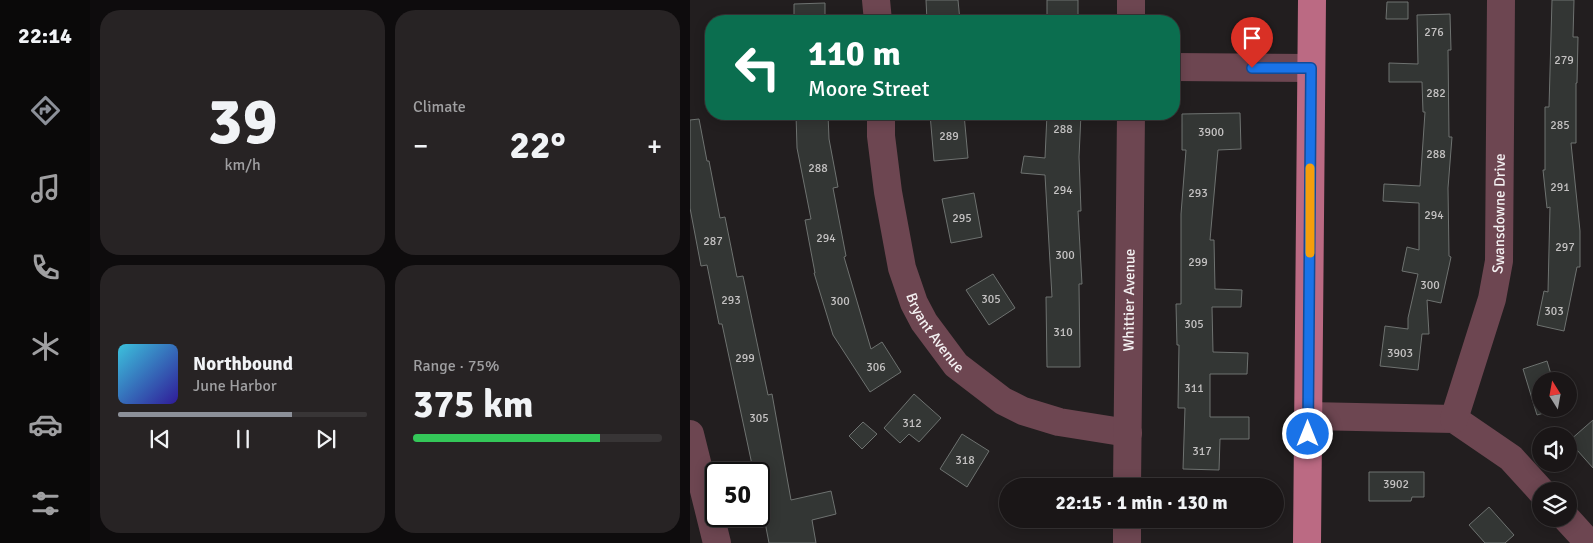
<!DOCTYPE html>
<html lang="en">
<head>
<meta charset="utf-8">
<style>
  :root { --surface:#1a1617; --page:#272324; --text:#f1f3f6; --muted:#9f9fa1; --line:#383536; --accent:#8c9099 }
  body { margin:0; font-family:Signika,sans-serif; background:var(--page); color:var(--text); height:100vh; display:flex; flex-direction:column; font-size:19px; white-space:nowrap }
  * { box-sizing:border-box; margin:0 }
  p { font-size:16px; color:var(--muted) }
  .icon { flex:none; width:28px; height:28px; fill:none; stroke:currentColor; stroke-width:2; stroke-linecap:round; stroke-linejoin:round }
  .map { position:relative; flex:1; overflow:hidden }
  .sheet { display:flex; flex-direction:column; gap:10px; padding:10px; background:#0e0c0d; width:600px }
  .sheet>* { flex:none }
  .top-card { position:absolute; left:15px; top:15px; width:475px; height:105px; border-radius:20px; box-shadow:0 2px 12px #0003,0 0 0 1px var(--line); background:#0b6e4f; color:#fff; overflow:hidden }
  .needle { width:32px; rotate:349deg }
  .tools { position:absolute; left:842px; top:372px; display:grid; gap:10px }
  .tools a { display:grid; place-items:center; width:45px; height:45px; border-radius:50%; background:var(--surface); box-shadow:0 2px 12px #0003,0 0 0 1px var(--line); font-size:25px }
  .speed { position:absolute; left:15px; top:462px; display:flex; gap:10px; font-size:25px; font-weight:700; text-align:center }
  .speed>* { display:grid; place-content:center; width:65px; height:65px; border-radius:50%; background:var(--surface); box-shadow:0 2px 12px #0003,0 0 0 1px var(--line); line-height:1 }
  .speed .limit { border:2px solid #111; border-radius:8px; background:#fff; color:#111 }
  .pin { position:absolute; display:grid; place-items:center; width:42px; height:42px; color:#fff; margin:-51px -21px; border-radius:50% 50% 50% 0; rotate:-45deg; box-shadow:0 0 5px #0007 }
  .pin .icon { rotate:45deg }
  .me { position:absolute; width:55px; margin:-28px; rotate:0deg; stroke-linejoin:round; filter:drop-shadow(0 0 4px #0008) }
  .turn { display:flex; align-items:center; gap:18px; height:105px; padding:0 20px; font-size:22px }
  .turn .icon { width:65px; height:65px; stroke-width:2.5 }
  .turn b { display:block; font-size:35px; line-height:42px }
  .big { font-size:38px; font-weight:700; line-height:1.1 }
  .sheet .card { flex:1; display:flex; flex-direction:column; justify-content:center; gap:8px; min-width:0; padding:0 18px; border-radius:20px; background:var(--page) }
  .sheet .dial { align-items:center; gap:0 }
  .dial b { font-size:65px; line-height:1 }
  .song { display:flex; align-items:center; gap:15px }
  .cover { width:60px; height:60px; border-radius:8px; background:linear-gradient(135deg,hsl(190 70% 55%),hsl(250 70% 35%)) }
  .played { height:5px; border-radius:2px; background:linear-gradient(90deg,var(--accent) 70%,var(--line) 70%) }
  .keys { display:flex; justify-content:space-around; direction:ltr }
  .heat { display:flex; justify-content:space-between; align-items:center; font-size:28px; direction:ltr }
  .charge { height:8px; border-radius:4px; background:linear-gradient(90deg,#34c759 75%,var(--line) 0) }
  .sheet .tiles { flex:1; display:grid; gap:10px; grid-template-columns:repeat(2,1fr) }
  .trip { position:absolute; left:309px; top:478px; width:285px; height:50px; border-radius:25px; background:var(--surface); box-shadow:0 2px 12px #0003,0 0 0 1px var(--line); font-weight:700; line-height:50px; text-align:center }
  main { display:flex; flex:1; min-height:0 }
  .dock { display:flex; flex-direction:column; width:90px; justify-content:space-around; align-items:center; background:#0a0909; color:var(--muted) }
  .dock .icon { width:35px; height:35px }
  .dock .current { color:var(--accent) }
  .dock b { font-size:22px; color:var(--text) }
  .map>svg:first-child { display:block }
</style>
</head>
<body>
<main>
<nav class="dock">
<b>22:14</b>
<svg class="icon current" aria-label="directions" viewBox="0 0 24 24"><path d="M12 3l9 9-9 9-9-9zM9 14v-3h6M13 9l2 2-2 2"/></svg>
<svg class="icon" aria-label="music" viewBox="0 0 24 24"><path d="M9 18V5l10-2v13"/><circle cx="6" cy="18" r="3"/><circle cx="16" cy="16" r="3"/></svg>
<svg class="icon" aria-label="phone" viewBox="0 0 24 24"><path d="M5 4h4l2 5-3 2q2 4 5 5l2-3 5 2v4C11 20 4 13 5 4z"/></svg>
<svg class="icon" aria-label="climate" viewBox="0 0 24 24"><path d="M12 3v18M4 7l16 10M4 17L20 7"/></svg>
<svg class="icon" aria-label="car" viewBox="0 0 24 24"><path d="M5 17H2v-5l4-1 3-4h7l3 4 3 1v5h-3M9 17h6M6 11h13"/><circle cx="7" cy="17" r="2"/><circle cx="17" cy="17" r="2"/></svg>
<svg class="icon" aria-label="filters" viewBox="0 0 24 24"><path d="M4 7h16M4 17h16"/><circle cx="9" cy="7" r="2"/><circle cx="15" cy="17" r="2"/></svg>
</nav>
<section class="sheet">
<div class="tiles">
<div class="card dial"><b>39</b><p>km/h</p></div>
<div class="card"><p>Climate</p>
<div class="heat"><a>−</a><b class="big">22°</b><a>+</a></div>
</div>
<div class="card">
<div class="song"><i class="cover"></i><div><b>Northbound</b><p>June Harbor</p></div></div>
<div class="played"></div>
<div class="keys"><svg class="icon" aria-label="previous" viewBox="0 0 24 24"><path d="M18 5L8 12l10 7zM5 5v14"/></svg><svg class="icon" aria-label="pause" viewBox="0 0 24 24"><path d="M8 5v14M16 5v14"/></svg><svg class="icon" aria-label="next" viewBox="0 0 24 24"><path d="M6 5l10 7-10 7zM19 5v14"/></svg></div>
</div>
<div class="card"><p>Range · 75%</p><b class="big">375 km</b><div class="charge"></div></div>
</div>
</section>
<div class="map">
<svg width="903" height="543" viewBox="0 0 903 543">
  <rect width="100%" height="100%" fill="#221e1f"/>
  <g fill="#333634" stroke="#6e7270">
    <path d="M236,0H268L270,21H237Z"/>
    <rect x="357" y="0" width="31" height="18"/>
    <path d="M862,0H884L883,37H888L887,83H886V143H881L890,231V267H887L874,331L847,325L854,291L858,292L860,207L857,208L853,170H855V107H859Z"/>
    <path d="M697,2H718V19H696Z"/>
    <path d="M135,3V21H104V4Z"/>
    <path d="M760,14L761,50H758L759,137H762L758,188L759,256L761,257L751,303L737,300L739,334H732L728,370L690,366L695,326L718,329V318L728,274L712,271L717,247L729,250V203L693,201L694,184L730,186L735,112H733L732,82H699V63L728,64L727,15Z"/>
    <path d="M550,113L551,149L528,150L520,240H524L525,289L552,290L551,307H522L523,352L558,353L557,374H520V417H559V439H530L529,470L493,469L495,408H488L489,345H487L486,304H491V214L496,150H492V114Z"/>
    <path d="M106,114H138L139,139L148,187L143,188L156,256L154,257L181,349L192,342L211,372L180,392L143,335L124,273H125L115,220L121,219L107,148Z"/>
    <path d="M240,114H274L278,158L244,161Z"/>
    <path d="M357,114H391L389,157L391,211H388L392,284H389L390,367H357L356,297H362L355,175L331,173L334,156L355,158Z"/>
    <path d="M9,119L17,161H19L30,218L35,217L47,277L53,276L78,395L82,394L101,500L141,491L146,514L122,520L126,543H79L69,491V474H64L32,324H29L17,265L11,266L0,208V120Z"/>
    <path d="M284,193L292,237L261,243L252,199Z"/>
    <path d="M303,274L325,308L299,325L276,290Z"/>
    <path d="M857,361L863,381H851V409H868L847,415L833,369Z"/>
    <path d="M224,394L251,418L229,442L219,434L210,443L194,428Z"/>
    <path d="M903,420V468L879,441Z"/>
    <path d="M173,422L187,434L172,449L159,436Z"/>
    <path d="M272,434L299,451L277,487L250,469Z"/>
    <path d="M679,472H734V497H722L721,501H679Z"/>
    <path d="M799,507L824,535L815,543H795L779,525Z"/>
  </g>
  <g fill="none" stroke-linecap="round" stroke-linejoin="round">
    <g stroke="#6d4651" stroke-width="28">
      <path d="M186,0L188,21"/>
      <path d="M441,21V0"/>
      <path d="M484,67L621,68"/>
      <path id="s1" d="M191,114V136L198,192L212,268L224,303L234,322L266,365L313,401L333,411L369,422L438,433"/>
      <path d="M618,416L764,419L821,458L851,491"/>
      <path id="s2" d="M764,419L802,299L809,261L811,0"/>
      <path d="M0,434L27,543"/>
      <path id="s3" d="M437,486L441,114"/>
      <path d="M877,519L899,543"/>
      <path d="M437,543V519"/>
    </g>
    <path stroke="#bb6a83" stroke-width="28" d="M617,543L622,0"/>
  </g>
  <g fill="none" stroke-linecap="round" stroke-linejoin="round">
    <defs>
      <path id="route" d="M562,68H621L618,434"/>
    </defs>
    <use href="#route" stroke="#114b97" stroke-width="12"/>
    <use href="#route" stroke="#1a73e8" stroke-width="9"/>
    <path stroke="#f59e0b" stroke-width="9" d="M620,253V168"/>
  </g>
  <g text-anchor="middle" stroke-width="5" stroke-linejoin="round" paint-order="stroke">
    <g font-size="12" fill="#c4c2c2">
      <text x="744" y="36">276</text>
      <text x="874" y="64">279</text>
      <text x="746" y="97">282</text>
      <text x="870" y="129">285</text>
      <text x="373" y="133">288</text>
      <text x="521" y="136">3900</text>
      <text x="259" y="140">289</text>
      <text x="746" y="158">288</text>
      <text x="128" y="172">288</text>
      <text x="870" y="191">291</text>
      <text x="373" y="194">294</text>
      <text x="508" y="197">293</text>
      <text x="744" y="219">294</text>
      <text x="272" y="222">295</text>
      <text x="136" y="242">294</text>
      <text x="23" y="245">287</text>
      <text x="875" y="251">297</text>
      <text x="375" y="259">300</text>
      <text x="508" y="266">299</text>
      <text x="740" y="289">300</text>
      <text x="301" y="303">305</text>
      <text x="41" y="304">293</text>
      <text x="150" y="305">300</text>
      <text x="864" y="315">303</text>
      <text x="504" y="328">305</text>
      <text x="373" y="336">310</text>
      <text x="710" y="357">3903</text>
      <text x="55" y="362">299</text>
      <text x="186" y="371">306</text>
      <text x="504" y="392">311</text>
      <text x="69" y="422">305</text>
      <text x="222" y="427">312</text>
      <text x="512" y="455">317</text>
      <text x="275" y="464">318</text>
      <text x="706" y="488">3902</text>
    </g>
    <g font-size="15" fill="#f4f1f2" stroke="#0a0909">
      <text dy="5" stroke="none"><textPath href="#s2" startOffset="212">Swansdowne Drive</textPath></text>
      <text dy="5" stroke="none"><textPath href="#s3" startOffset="186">Whittier Avenue</textPath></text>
      <text dy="5" stroke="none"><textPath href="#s1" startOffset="229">Bryant Avenue</textPath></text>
    </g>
  </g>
</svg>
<div class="tools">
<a><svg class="needle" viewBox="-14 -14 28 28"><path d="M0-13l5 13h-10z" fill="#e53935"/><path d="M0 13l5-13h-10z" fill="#9f9fa1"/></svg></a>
<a><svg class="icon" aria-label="sound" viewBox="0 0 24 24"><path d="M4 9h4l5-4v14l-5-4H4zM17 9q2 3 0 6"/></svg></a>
<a><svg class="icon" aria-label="layers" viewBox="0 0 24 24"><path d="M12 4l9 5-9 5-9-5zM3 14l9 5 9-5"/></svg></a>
</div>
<div class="speed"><div class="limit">50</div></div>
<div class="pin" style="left:562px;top:68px;background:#d93025"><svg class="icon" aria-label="arrive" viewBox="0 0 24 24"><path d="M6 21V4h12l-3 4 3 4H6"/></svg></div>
<svg class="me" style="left:618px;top:434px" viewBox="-20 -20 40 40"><circle r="17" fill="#1a73e8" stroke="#fff" stroke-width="3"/><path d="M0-11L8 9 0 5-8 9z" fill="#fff"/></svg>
<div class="trip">22:15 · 1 min · 130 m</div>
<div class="top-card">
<div class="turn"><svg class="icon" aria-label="left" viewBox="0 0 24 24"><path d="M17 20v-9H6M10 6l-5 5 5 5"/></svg><div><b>110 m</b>Moore Street</div></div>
</div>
</div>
</main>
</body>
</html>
